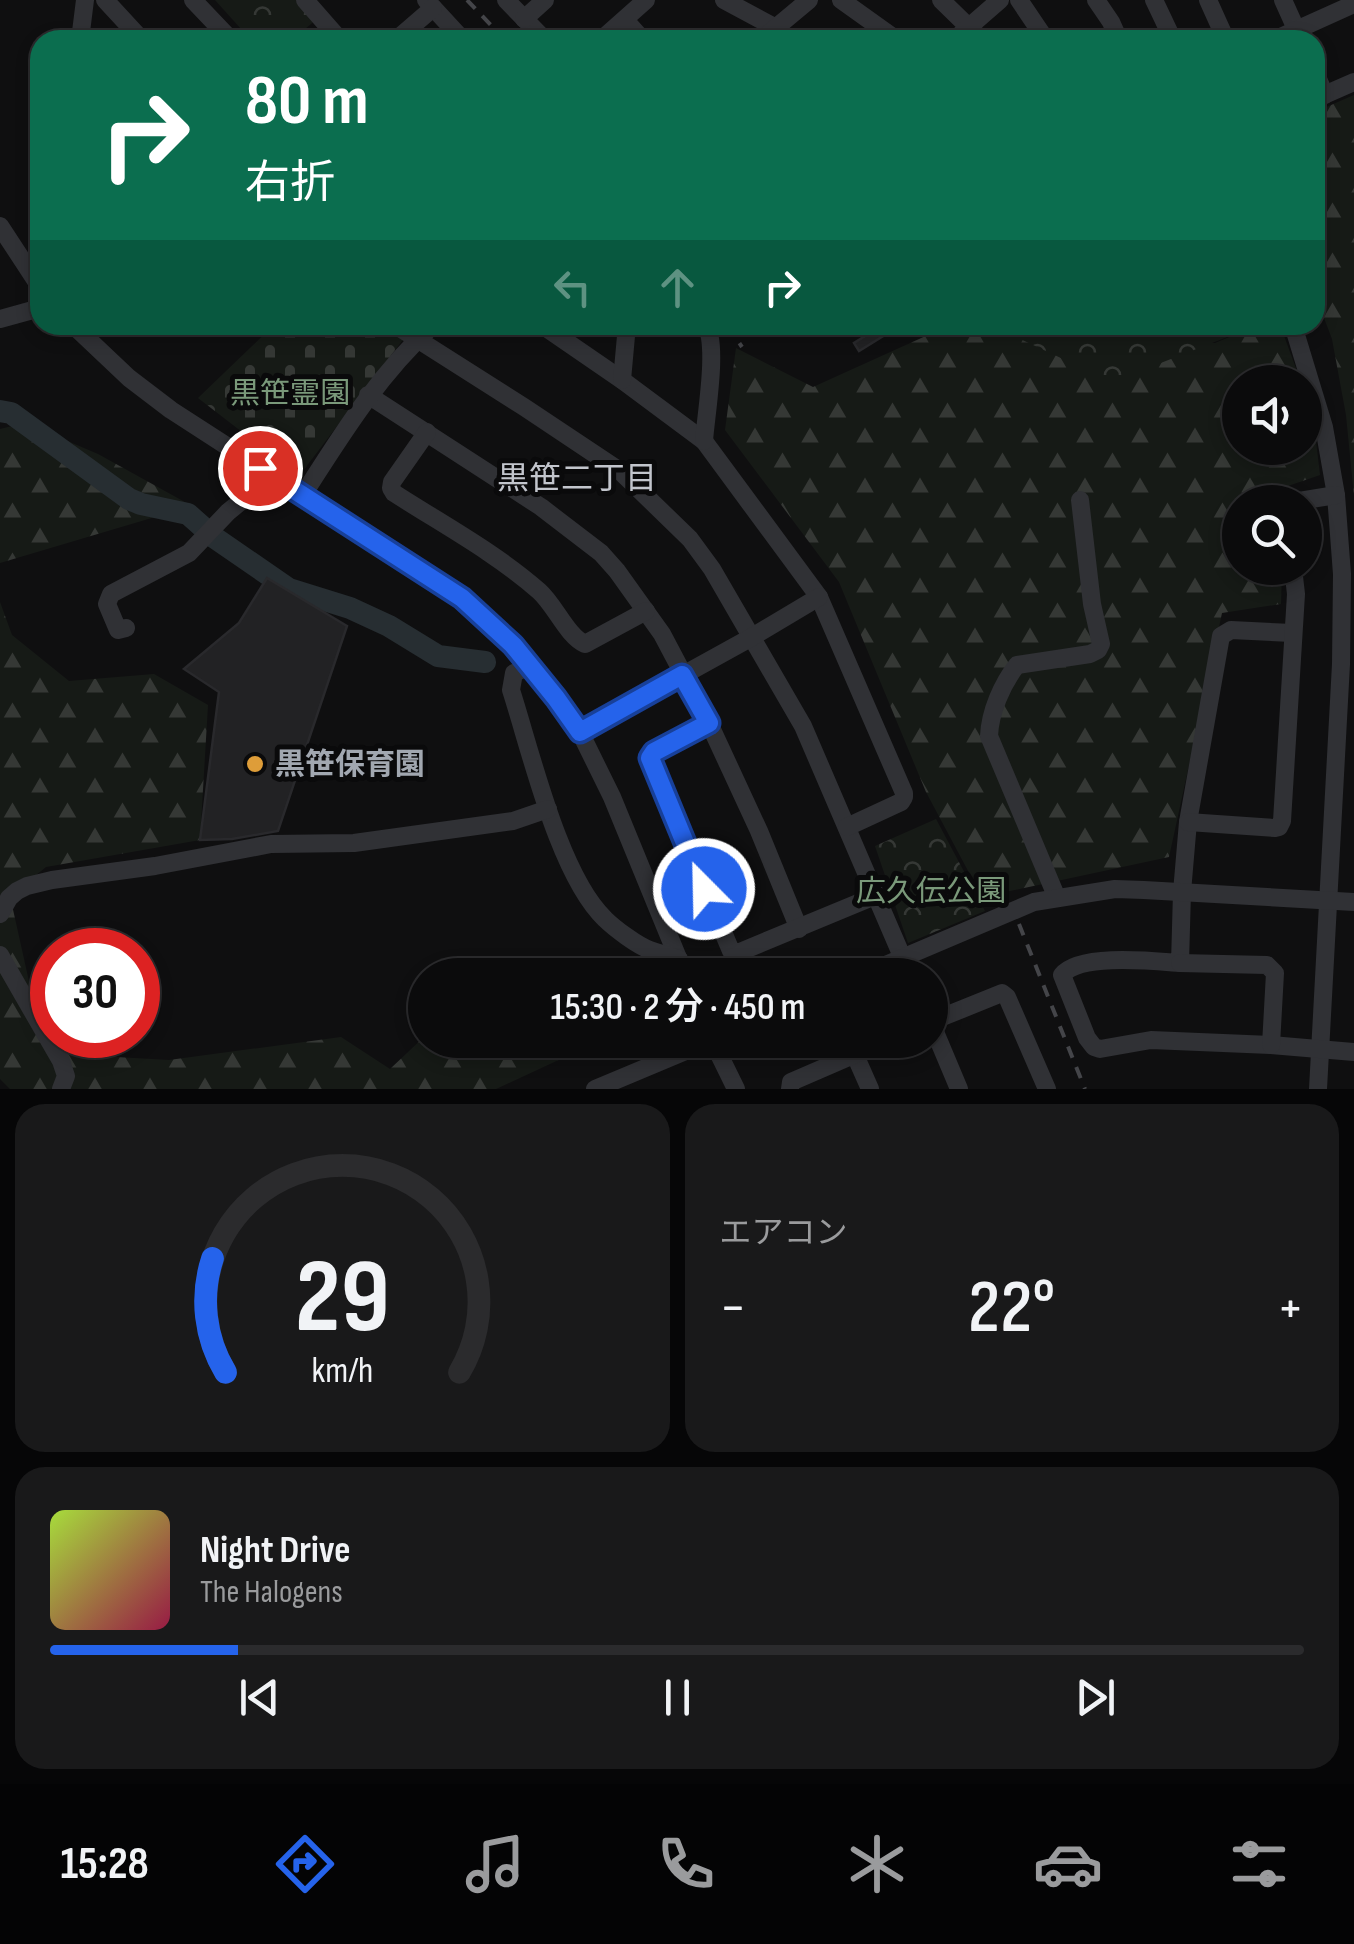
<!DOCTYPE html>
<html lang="ja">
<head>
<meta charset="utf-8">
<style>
  :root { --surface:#0b0b0c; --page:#19191a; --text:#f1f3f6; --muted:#9a9b9d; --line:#2b2b2d; --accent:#2563eb }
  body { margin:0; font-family:"Sofia Sans Condensed","Noto Sans JP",sans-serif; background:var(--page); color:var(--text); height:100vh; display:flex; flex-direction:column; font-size:38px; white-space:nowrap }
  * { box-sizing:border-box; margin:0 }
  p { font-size:32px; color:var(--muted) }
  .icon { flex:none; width:55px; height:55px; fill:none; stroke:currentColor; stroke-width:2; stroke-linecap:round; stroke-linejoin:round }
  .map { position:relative; height:1089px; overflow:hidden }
  .sheet { display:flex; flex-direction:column; gap:15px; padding:15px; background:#060607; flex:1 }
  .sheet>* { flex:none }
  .hud { position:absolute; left:30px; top:30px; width:1295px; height:305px; border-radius:30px; box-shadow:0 5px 15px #0003,0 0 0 2px var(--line); background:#0b6e4f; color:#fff; overflow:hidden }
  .controls { position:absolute; left:1222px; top:365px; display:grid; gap:20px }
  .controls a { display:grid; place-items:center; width:100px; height:100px; border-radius:50%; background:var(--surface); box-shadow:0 5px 15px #0003,0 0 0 2px var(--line); font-size:50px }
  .speed { position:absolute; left:30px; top:928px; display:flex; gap:20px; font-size:50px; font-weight:700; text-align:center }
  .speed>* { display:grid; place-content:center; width:130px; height:130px; border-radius:50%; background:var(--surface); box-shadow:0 5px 15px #0003,0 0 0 2px var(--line); line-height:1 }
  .speed .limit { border:15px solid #d22; background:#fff; color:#111 }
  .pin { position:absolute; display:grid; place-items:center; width:85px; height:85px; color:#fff; margin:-42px; border:5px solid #fff; border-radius:50%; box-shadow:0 2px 10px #0007 }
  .me { position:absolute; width:110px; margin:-55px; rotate:337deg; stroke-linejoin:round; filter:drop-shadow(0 0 8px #0008) }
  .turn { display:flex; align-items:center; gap:35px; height:210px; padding:0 50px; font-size:45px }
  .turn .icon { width:130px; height:130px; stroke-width:2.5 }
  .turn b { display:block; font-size:70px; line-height:85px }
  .lanes { display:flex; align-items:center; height:95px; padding:0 50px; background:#0003; justify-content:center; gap:50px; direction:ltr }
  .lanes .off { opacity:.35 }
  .big { font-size:75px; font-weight:600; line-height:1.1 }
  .sheet .tile { flex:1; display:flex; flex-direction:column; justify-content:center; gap:15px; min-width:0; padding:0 35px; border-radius:30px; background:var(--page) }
  .sheet .dial { align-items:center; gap:0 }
  .dial svg { height:260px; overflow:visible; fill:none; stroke:var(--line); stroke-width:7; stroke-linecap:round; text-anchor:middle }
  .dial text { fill:var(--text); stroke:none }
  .song { display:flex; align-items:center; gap:30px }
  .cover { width:120px; height:120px; border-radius:15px; background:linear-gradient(135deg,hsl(80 70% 55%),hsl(340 70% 35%)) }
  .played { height:10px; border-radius:5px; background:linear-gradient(90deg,var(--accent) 15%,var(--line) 15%) }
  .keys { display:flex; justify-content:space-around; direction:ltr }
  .heat { display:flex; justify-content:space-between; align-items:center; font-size:55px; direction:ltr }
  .sheet .tiles { flex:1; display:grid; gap:15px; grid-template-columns:1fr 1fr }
  .tile:last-child { grid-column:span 2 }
  .trip { position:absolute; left:408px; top:958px; width:540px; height:100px; border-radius:50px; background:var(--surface); box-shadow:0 5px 15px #0003,0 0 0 2px var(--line); font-weight:600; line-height:100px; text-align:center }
  .tab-bar { display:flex; height:160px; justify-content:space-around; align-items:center; background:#040405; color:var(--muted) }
  .tab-bar .icon { width:70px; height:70px }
  .tab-bar .active { color:var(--accent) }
  .tab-bar b { font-size:45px; color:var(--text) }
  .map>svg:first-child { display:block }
</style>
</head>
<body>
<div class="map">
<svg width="1354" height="1089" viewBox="0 0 1354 1089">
  <defs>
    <pattern id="forest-firs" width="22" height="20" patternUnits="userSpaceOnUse" patternTransform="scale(2.5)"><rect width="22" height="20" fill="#161a16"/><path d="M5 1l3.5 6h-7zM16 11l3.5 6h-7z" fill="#353835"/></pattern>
    <pattern id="cemetery-stones" width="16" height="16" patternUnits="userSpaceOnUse" patternTransform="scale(2.5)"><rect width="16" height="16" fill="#161a16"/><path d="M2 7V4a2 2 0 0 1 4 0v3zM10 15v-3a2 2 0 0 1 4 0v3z" fill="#353835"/></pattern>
    <pattern id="park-crowns" width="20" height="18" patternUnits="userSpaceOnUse" patternTransform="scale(2.5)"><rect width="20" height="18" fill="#161a16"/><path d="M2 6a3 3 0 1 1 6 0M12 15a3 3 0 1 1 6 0" fill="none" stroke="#353835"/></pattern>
  </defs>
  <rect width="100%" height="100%" fill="#0f0f10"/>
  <g fill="url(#forest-firs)">
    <path d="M1354,95V496L1346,415L1332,339L1315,294V112Z"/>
    <path d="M950,325H998L1016,337L1215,343L1258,325H1280L1301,382H1240V448H1305V394L1313,416L1320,475L1285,487L1284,502H1240V568H1282L1281,604L1222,613L1169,857L982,897L926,792L839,582L725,430L736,348L813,387Z"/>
    <path d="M25,423L98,454L192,506L0,563V429Z"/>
    <path d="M0,602L12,635L69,681L154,674L208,705L200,840L46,867L10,896L32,995L52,1021V1035H64L81,1055L169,1060L341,1037L390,1069L425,1036V1040H619L565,1057L496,1089H10L0,1079Z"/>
  </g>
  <path fill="url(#cemetery-stones)" d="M274,325H386L405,337L299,476L198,398Z"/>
  <g fill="url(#park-crowns)">
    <path d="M215,0H303L318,18L292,40H251Z"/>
    <path d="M998,325H1258L1112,382L1016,337Z"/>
    <path d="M936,819L985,911L908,943L875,846Z"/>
  </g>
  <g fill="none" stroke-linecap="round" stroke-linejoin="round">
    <path stroke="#272e32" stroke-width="22" d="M0,411L11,413L129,499L141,504L188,514L215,538L289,589L350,608L389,626L438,656L485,662"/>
  </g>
  <g fill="#222224" stroke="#29292c" stroke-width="2.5">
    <path d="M883,325H901L859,351L854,343Z"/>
    <path d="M267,578L347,626L278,831L232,839L200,840L219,692L184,669L239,623Z"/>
  </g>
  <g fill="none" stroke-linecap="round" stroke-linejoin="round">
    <g stroke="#303135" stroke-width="18">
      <path d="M105,0L142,40"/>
      <path d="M193,0L231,40"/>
      <path d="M305,0L340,40"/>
      <path d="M426,0L463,40"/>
      <path d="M506,0L545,40"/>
      <path d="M724,0L776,28"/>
      <path d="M841,0L897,40"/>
      <path d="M941,0L982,40"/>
      <path d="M1019,0L1046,40"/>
      <path d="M1096,0L1111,22L1119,40"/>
      <path d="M1154,0L1173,40"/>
      <path d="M1208,0L1226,40"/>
      <path d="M1283,0L1301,40"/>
      <path d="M524,19L545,0"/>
      <path d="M625,20L643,40"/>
      <path d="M80,40L85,0"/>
      <path d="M396,40L433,8"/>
      <path d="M601,40L646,0"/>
      <path d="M761,40L809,0"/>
      <path d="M954,40L1000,0"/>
      <path d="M1274,40L1354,4"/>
      <path d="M1315,72L1325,95"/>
      <path d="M1315,99L1354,82"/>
      <path d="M0,226L40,287"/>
      <path d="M0,319L40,308"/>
      <path d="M73,325L129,378L171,410L462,598L513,645L556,698L580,732L612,797L685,975"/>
      <path d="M395,325L524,407L620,471L690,539L712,569L803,726L910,975"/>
      <path d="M542,325L622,380L704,441L819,597L904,793V797L901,802L847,827"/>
      <path d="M1293,325L1324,427L1336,495L1342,574L1341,664L1318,1089"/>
      <path d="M622,380L627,325"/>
      <path d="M368,395L541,507L601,553L617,571L662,634L709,723L759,831L799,929"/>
      <path d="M427,432L392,482L391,488L394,493C442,524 496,553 539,591C555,605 567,636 585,644L646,611"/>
      <path d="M704,441C706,413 718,347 706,325"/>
      <path d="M303,495C342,434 379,374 433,325"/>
      <path d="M1293,502L1336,495"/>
      <path d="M126,628L118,630L107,604L111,594L189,553L228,512L272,476"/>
      <path d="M1292,633L1231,630L1221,636L1188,822L1182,892L1180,963C1153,961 1079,953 1062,975L1087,1038L1094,1047L1100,1049L1151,1040L1271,1045L1354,1052"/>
      <path d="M530,666L514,673L511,690C531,752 559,875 605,919C614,928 638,946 650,950C659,953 669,956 679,959"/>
      <path d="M709,723L654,752L650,758L731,951L735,954L875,896"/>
      <path d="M580,732L752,637L819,597"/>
      <path d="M1188,822L1275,828L1279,827L1282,821L1296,594L1293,568"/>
      <path d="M1057,898L989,736C990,712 1002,684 1017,665L1090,654L1098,650L1101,644L1092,604L1080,500"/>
      <path d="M0,914L9,898L17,891L27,886L52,880L155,866L271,844L354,843L513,821L548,809"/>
      <path d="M0,955L61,1061L66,1076L61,1089"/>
      <path d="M1180,963L1267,965L1275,973L1271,1045"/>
      <path d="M862,975L1034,902L1115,889L1144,890L1354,902"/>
      <path d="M930,1020L959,1089"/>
      <path d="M930,1022L1002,993L1007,997L1047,1089"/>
      <path d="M712,1040L736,1089"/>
      <path d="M855,1055L870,1089"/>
      <path d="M595,1089L712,1040"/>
      <path d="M790,1089L791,1082L888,1040"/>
    </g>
    <g stroke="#444549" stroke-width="4" stroke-dasharray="12 10" stroke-linecap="butt">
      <path d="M467,0L505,40"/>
      <path d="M727,325L742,347"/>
      <path d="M1019,924L1085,1089"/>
    </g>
  </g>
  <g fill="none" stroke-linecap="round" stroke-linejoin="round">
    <defs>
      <path id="route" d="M260,468L462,598L513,645L556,698L580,732L682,675L709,723L654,752L650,758L704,889"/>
    </defs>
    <use href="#route" stroke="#184099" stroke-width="25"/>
    <use href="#route" stroke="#2563eb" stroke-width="18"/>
  </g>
  <circle fill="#de9d39" stroke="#0a0a0b" stroke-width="4" cx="255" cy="764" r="10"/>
  <g text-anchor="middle" stroke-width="10" stroke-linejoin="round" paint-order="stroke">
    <g font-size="30" fill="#7a997a" stroke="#0a0a0b">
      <text x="290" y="403">黒笹霊園</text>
      <text x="931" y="901">広久伝公園</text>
    </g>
    <g font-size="30" font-weight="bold" fill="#a1a7b0" stroke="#0a0a0b" text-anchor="start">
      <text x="275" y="774">黒笹保育園</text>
    </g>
    <g font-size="32" fill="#c2c5cc" stroke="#0a0a0b">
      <text x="577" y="489">黒笹二丁目</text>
    </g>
  </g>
</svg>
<div class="controls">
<a><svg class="icon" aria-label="sound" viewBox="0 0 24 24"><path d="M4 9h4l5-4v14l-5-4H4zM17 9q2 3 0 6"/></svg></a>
<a><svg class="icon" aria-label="search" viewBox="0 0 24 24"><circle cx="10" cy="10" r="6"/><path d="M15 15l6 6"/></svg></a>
</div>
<div class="speed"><div class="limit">30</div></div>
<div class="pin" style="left:260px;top:468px;background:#d93025"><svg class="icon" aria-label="arrive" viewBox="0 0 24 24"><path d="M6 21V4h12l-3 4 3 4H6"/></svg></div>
<svg class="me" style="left:704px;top:889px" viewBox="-20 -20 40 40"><circle r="17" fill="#2563eb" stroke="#fff" stroke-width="3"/><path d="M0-11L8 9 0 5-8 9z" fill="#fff"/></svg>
<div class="trip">15:30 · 2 分 · 450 m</div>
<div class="hud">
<div class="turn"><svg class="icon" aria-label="right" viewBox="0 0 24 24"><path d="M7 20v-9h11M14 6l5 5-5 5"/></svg><div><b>80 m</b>右折</div></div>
<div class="lanes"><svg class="icon off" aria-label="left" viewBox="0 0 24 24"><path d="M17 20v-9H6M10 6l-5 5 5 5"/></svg><svg class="icon off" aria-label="ahead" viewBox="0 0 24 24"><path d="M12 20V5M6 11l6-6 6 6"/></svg><svg class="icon" aria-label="right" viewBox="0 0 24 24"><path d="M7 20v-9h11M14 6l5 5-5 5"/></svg></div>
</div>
</div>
<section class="sheet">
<div class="tiles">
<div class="tile dial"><svg viewBox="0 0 100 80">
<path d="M14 69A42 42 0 1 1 86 69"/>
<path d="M14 69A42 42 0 0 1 10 34" stroke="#2563eb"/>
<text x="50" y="56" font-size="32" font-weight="700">29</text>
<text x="50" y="72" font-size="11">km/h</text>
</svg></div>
<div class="tile"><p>エアコン</p>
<div class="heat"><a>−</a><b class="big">22°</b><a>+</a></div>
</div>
<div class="tile">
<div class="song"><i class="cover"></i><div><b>Night Drive</b><p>The Halogens</p></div></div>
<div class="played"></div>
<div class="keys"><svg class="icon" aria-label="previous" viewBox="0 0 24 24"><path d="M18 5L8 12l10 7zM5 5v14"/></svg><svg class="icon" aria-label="pause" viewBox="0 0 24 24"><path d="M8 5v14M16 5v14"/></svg><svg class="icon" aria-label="next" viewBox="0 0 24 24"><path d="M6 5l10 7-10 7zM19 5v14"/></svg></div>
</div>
</div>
</section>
<nav class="tab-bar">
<b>15:28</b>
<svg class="icon active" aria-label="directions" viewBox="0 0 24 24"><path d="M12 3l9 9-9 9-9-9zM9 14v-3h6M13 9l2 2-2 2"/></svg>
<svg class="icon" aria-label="music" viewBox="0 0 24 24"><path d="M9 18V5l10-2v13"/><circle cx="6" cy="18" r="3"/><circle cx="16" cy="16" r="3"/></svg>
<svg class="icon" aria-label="phone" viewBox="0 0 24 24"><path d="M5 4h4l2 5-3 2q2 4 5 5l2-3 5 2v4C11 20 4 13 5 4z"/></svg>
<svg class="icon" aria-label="climate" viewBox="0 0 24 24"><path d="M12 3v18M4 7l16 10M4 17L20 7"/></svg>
<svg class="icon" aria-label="car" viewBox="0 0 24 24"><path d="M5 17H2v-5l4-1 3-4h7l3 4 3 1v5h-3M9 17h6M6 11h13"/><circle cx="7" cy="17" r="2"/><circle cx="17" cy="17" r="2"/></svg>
<svg class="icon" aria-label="filters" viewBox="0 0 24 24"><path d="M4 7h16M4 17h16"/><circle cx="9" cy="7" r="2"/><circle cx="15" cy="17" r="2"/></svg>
</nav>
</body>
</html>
